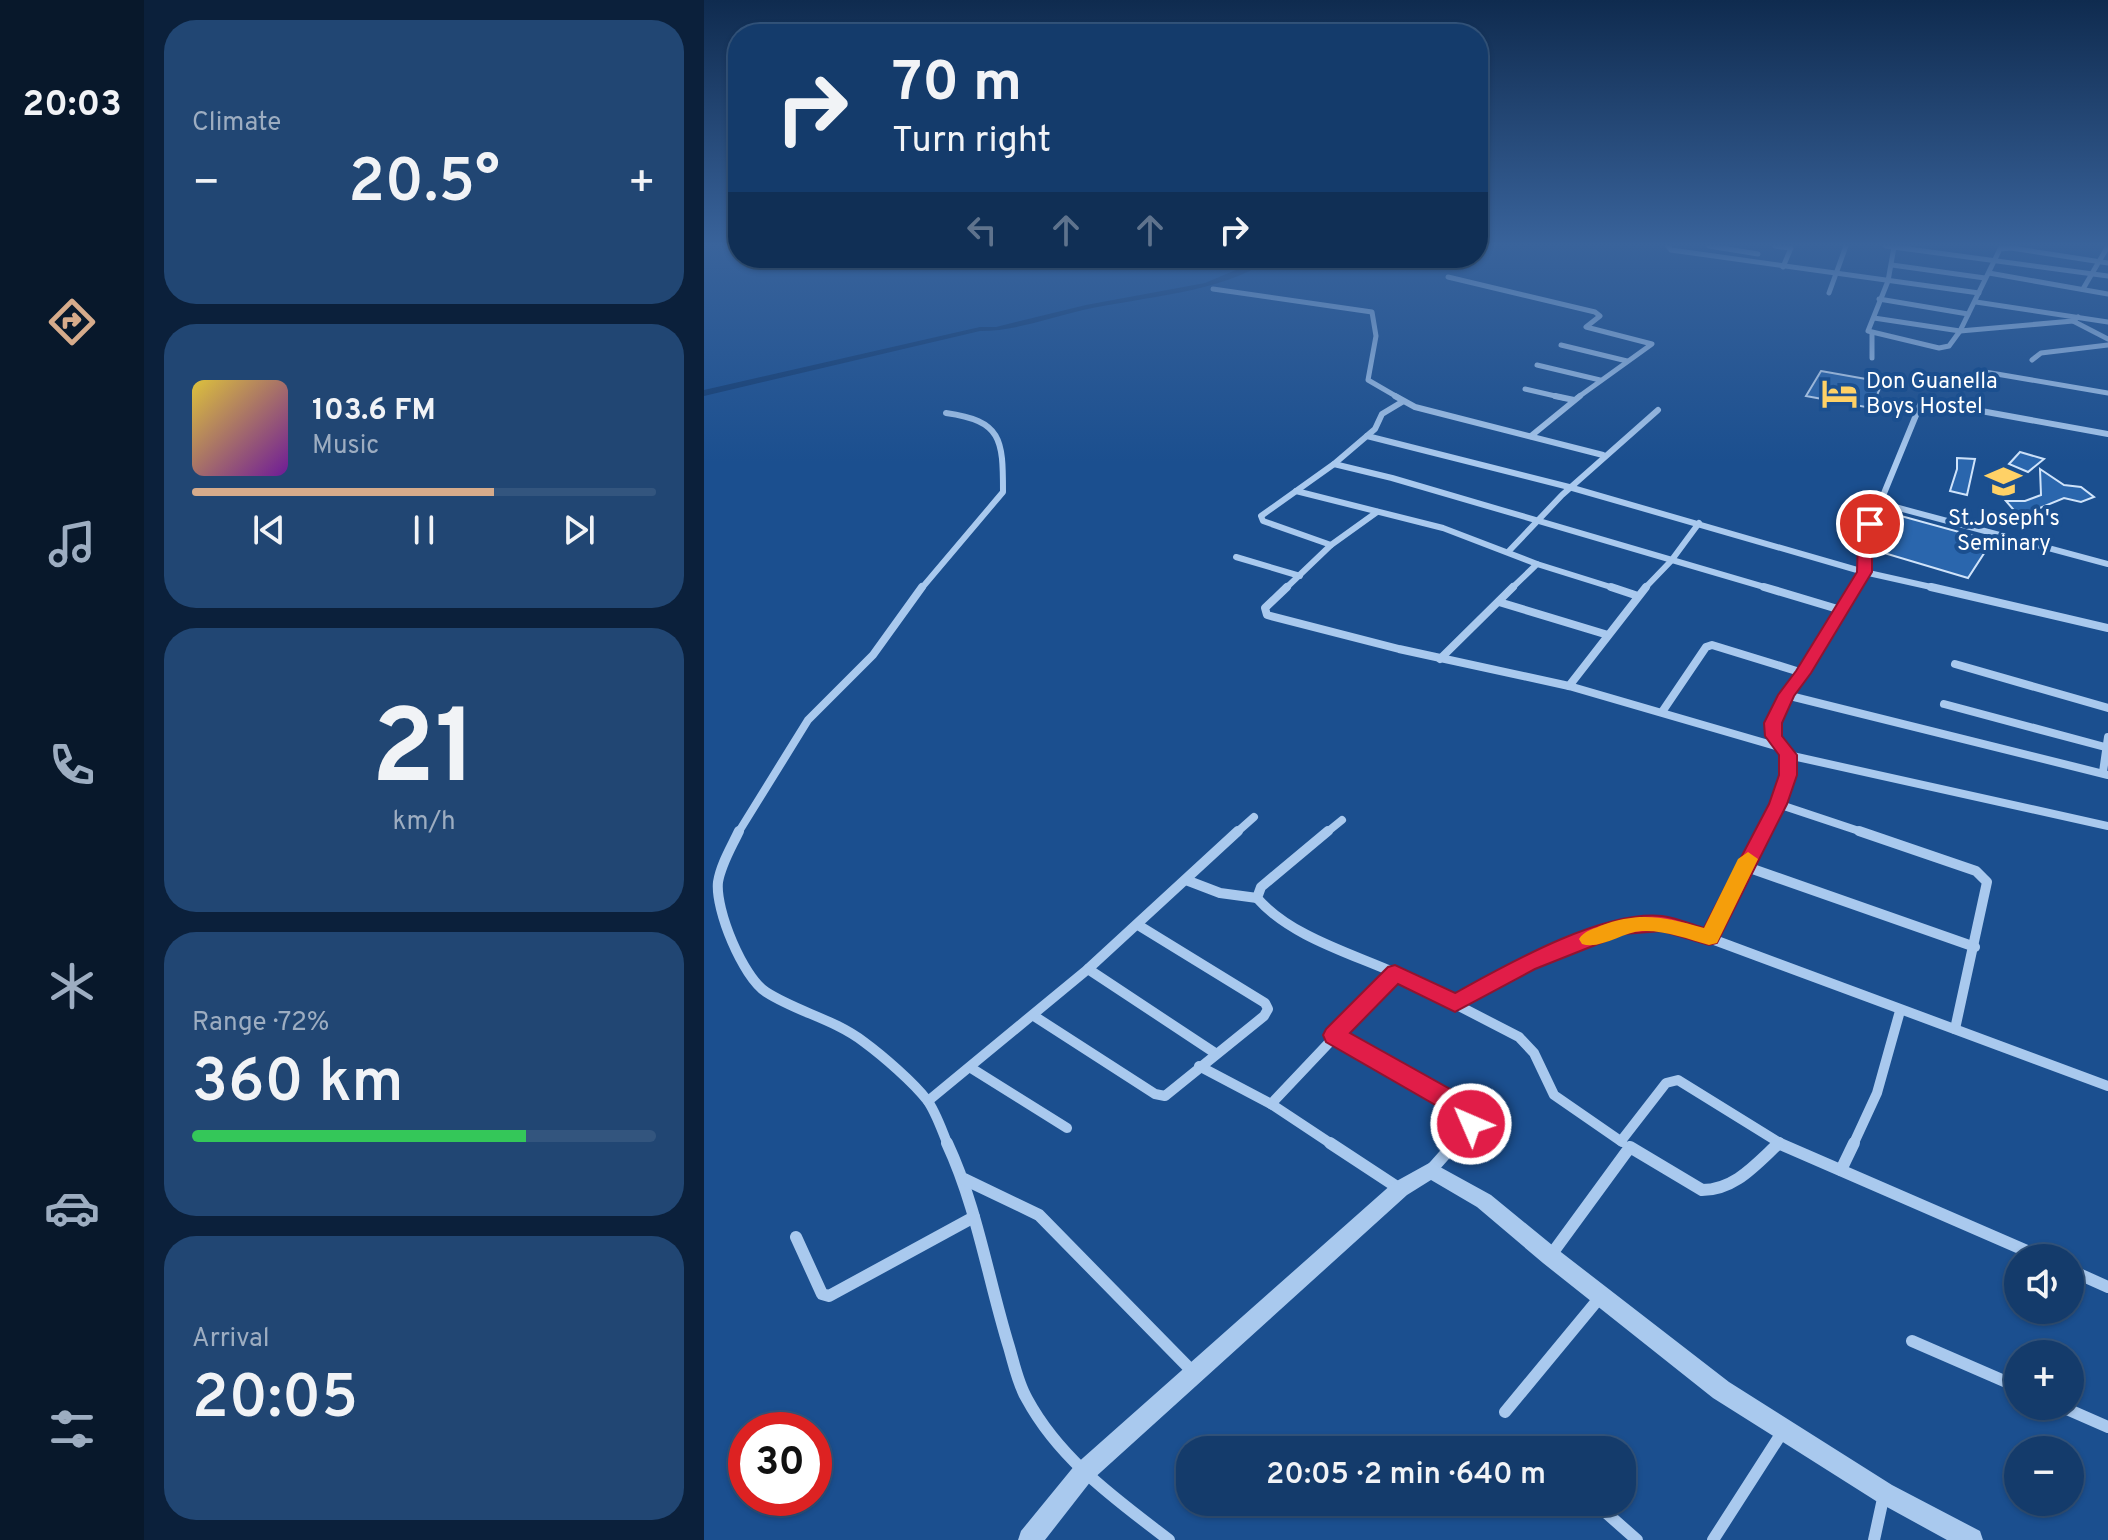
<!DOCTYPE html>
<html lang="en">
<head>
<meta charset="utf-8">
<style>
  :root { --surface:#143b6b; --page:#214673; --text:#f1f3f6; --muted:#9dadc1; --line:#33557e; --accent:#d6ab8b }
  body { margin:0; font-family:Overpass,sans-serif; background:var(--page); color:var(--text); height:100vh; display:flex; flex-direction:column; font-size:30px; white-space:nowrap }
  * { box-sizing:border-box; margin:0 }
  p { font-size:26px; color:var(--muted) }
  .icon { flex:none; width:44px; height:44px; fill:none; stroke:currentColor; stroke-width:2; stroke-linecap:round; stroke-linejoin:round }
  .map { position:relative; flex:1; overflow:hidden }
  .drawer { display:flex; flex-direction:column; gap:20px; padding:20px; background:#0b203b; width:560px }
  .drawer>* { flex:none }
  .hud { position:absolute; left:24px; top:24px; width:760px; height:244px; border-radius:32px; box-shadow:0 2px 6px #0004,0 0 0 2px var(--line); background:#143b6b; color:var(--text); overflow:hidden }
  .fabs { position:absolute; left:1300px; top:1244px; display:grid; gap:16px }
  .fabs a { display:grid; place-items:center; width:80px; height:80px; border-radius:50%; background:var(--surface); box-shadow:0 2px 6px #0004,0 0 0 2px var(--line); font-size:40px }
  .speed { position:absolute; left:24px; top:1412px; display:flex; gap:16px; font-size:40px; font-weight:700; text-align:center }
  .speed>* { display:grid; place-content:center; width:104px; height:104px; border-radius:50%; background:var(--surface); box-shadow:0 2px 6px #0004,0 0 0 2px var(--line); line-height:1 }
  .speed .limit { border:12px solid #d22; background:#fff; color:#111 }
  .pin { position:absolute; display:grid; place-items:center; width:68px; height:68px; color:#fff; margin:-34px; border:4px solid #fff; border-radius:50%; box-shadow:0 2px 8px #0007 }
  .me { position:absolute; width:88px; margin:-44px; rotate:315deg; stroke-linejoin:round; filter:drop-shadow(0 0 6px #0008) }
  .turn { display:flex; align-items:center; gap:28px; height:168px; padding:0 32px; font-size:36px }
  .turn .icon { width:104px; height:104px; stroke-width:2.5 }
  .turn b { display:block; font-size:56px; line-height:68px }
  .lanes { display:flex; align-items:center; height:76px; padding:0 32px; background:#0003; justify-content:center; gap:40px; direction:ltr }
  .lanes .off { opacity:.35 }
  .big { font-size:60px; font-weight:600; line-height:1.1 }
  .drawer .card { flex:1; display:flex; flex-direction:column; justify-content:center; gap:12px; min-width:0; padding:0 28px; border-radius:32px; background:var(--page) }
  .drawer .dial { align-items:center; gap:0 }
  .dial b { font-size:104px; line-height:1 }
  .song { display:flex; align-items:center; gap:24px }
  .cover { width:96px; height:96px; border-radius:12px; background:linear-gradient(135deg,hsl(50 70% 55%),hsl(280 70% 35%)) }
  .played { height:8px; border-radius:4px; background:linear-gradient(90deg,var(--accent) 65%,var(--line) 65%) }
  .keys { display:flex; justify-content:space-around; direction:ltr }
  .heat { display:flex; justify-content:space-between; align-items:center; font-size:44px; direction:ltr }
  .charge { height:12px; border-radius:6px; background:linear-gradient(90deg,#34c759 72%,var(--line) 0) }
  .trip { position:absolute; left:472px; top:1436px; width:460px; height:80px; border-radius:32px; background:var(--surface); box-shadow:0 2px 6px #0004,0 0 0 2px var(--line); font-weight:600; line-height:80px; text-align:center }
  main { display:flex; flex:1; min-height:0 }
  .dock { display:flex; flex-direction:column; width:144px; justify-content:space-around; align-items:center; background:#08182b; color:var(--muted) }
  .dock .icon { width:56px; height:56px }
  .dock .current { color:var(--accent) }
  .dock b { font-size:36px; color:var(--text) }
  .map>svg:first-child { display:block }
</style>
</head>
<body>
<main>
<nav class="dock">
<b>20:03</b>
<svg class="icon current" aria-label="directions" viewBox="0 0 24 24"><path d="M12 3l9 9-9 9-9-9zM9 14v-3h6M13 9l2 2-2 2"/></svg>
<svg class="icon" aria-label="music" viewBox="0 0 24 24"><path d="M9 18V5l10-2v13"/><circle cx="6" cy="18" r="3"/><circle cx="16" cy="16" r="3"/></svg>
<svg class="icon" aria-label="phone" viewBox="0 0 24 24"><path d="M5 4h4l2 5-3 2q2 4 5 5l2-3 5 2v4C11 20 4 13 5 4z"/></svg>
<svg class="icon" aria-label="climate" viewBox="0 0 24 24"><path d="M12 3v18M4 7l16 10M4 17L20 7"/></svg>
<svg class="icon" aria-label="car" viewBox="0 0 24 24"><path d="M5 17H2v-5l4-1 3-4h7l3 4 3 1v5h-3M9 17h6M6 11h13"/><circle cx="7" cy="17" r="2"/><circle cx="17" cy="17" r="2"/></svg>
<svg class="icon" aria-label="filters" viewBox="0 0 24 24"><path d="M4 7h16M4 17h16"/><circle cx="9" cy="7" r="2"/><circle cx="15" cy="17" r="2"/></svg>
</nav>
<section class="drawer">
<div class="card"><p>Climate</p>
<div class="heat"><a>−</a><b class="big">20.5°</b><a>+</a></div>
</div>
<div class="card">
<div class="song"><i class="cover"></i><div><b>103.6 FM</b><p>Music</p></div></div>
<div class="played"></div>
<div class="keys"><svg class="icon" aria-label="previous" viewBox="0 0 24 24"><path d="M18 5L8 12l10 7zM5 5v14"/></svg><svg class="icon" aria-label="pause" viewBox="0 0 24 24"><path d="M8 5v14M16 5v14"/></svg><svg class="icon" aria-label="next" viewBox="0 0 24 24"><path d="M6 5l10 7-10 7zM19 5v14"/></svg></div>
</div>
<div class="card dial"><b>21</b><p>km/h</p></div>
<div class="card"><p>Range · 72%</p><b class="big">360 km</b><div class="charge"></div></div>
<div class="card"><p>Arrival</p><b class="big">20:05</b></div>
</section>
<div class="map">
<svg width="1404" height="1540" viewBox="0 0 1404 1540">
  <rect width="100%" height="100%" fill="#1b4f8f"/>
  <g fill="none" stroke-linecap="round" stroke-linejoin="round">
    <path fill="#123a6d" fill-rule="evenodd" d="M560,258H570C513,294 443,296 379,310C345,318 311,331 276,331L0,396V390L276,327H292L382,305L501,283Z"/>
  </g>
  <g fill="#2a66ad" stroke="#cfe3fa" stroke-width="2">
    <path d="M1117,371L1179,382L1167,408L1102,396Z"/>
    <path d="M1316,452L1340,459L1324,472L1305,464Z"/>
    <path d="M1253,458L1271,459L1263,495L1246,491L1253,469Z"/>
    <path d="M1336,469L1360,485L1377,487L1390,497L1377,502L1360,498L1331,510L1337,518L1315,516L1302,501H1321L1337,495Z"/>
    <path d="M1197,516L1288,541L1264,578L1170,550Z"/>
  </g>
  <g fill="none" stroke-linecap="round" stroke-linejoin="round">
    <g stroke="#a9c9ee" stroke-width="5">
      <path d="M964,246L967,250L1275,293"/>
      <path d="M1005,246L1054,254"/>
      <path d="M1071,246L1087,248L1079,267"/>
      <path d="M1182,246L1404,276"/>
      <path d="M1190,247L1184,281L1164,331L1235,348L1245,346L1256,331L1296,249L1307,248L1404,263"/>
      <path d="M1188,265L1281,278"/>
      <path d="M1285,273L1404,294"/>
      <path d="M744,277L891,312L896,316L882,327L948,344L873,398"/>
      <path d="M509,289L668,312L672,336L664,380L695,398"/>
      <path d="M1379,289L1404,246"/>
      <path d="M1125,293L1142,246"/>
      <path d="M1175,299L1264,314"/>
      <path d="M1272,302L1404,322"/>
      <path d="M1170,318L1256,331L1369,321L1374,317"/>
      <path d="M1369,321L1404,339"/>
      <path d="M1168,334V358"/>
      <path d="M857,345L923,361"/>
      <path d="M1328,360L1337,353L1404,345"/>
      <path d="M833,365L896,380"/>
      <path d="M1281,372L1404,393"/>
      <path d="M821,389L860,398"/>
    </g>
    <g stroke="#a9c9ee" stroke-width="6">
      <path d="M691,396L711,407L899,455"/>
      <path d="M851,396L870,400"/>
      <path d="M1404,434L1222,401L1217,403L1176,503L1404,564"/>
      <path d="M663,436L865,487L1160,572L1236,589"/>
      <path d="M827,436L876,396"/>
      <path d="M630,464L671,429L678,414L698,402"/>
      <path d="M592,491L739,528L833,564"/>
      <path d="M627,545L673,512"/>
      <path d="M805,551L858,495L954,410"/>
      <path d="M532,557L596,576"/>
      <path d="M217,589L299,492C299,439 298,421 242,413"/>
      <path d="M581,589L627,545L559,521L557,516L630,464L688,478L1067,589"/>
      <path d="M807,589L833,564L913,589"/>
      <path d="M940,589L967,561L995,523"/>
      <path d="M1150,589L1160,572L1161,540L1176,503"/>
    </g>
    <g stroke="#a9c9ee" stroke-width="8">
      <path d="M583,587L561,608L563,615L695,649L865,686L1075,747"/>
      <path d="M907,587L934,596"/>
      <path d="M1060,587L1137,610"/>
      <path d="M1151,587L1099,673L1082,695L1069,723V736L1084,755L1085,764L1074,804L1161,833"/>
      <path d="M1227,587L1404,628"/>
      <path d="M795,602L904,635"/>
      <path d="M736,659L809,587"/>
      <path d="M1251,664L1404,708"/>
      <path d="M865,686L942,587"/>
      <path d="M1082,695L1404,775"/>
      <path d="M1240,704L1401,747"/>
      <path d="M958,712L1002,647L1008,645L1099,673"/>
      <path d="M1084,755L1404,826"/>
      <path d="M1399,772L1404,737"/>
      <path d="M34,833L104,720L169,655L218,587"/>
      <path d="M532,833L550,817"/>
      <path d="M622,833L638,820"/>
      <path d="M1059,833L1074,804"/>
    </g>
    <g stroke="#a9c9ee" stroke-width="10">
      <path d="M35,831C27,848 17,864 14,882C11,910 39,977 62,992C93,1012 130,1019 160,1042C179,1056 209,1082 223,1100C232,1112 238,1131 244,1145"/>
      <path d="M1155,831L1272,871L1283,882L1251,1029"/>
      <path d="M1040,866L1271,947"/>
      <path d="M482,880L516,893L553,898"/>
      <path d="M1005,938L1060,831"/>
      <path d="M384,969L511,1053"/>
      <path d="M691,973L815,1037L830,1053L850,1095L918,1142"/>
      <path d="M751,1004C803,975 896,919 957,924C973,925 990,934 1005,938L1404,1086"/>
      <path d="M330,1016L451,1094L461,1096L560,1016L564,1009L561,1003L434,925"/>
      <path d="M630,1035L762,1111L767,1124L749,1145"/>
      <path d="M495,1066L567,1104L691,973C646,953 586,936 553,898L557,887L624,831"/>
      <path d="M267,1068L363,1128"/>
      <path d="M224,1101L384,969L534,831"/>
      <path d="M567,1104L629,1145"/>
      <path d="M917,1141L962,1083L974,1080L1079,1145"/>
      <path d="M1149,1145L1173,1093L1196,1011"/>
    </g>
    <g stroke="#a9c9ee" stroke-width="12">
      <path d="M243,1143C273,1207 284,1279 305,1347C310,1364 314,1384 323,1399C356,1460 412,1499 465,1540"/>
      <path d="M626,1143L696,1189"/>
      <path d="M1074,1143L1339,1258"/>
      <path d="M727,1170L751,1143"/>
      <path d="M1137,1170L1150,1143"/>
      <path d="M260,1179L335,1215L489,1372"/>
      <path d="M92,1237L118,1294L125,1296L270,1217"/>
      <path d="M847,1255L926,1147L998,1190C1031,1190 1052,1164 1075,1143"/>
      <path d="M1366,1270L1404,1287"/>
      <path d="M1208,1341L1314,1387"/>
      <path d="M1356,1406L1404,1427"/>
      <path d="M801,1412L897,1296"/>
      <path d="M890,1502L933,1540"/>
      <path d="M1009,1540L1079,1431"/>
      <path d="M1170,1540L1180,1494"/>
    </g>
    <path fill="#a9c9ee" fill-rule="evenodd" d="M727,1162L787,1195L853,1249L1025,1382L1188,1485L1276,1531L1279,1540H1243L1172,1501L1009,1398L839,1263L773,1207L727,1180L703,1195L387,1481L341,1540H314L317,1531L371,1465L689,1183Z"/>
  </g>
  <linearGradient id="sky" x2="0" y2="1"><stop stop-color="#0f2b4f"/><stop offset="0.53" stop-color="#39639b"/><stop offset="1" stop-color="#39639b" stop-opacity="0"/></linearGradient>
  <rect width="1404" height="462" fill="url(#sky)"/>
  <path fill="#e11d48" stroke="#92132f" stroke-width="2" d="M1166,520L1173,524L1168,540V572L1107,673L1090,696L1078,723V736L1093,755V775L1083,804L1013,943L1005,945L958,931L919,934L831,969L751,1012L694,984L646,1033L771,1103L779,1124L775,1132L767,1135L758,1132L752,1117L622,1042L619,1035L622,1029L684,967L691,965L751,993C802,965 898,910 958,916C972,918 987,924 1000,928L1065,804L1075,775V755L1061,736L1060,723L1074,695L1092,671L1153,572L1154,540L1159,524Z"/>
  <path fill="#f59e0b" d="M1044,852L1054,859L1013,943L1005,945C984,939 961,930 938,931C919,932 896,950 878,944L875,939C880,931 887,930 896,926C936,911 960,917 1000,928L1034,859Z"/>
  <defs>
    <symbol id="hotel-bare" viewBox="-9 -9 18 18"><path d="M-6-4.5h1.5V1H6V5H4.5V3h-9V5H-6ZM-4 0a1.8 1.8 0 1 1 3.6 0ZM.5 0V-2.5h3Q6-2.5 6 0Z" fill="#ffd166" stroke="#1b4f8f" stroke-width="2.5" paint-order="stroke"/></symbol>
    <symbol id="school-bare" viewBox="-9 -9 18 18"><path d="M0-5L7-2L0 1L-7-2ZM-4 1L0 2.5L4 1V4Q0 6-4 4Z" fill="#ffd166" stroke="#1b4f8f" stroke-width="2.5" paint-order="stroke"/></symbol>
  </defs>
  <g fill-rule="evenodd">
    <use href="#hotel-bare" x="1110" y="368" width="51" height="51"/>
    <use href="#school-bare" x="1274" y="456" width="51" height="51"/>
  </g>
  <g text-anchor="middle" stroke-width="8" stroke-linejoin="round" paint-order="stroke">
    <g font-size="22" fill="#fff" stroke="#1b4f8f" text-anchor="start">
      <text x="1162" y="388">Don Guanella<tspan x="1162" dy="25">Boys Hostel</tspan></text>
      <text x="1300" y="525" text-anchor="middle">St.Joseph's<tspan x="1300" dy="25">Seminary</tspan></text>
    </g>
  </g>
</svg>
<div class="fabs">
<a><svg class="icon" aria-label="sound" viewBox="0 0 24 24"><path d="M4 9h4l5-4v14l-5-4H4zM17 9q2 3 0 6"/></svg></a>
<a>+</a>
<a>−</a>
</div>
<div class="speed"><div class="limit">30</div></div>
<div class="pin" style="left:1166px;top:524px;background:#d93025"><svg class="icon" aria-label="arrive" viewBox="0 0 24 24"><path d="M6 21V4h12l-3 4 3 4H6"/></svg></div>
<svg class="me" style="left:767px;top:1124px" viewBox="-20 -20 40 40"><circle r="17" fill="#e11d48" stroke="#fff" stroke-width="3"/><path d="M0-11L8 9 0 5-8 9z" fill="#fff"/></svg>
<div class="trip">20:05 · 2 min · 640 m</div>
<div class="hud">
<div class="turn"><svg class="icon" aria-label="right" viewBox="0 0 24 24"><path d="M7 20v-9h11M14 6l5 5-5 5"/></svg><div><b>70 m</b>Turn right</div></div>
<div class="lanes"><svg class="icon off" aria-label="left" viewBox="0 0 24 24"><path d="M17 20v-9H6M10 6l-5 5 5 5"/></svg><svg class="icon off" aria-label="ahead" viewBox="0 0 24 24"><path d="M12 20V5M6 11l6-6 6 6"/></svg><svg class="icon off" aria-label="ahead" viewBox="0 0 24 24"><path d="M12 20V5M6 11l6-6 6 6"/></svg><svg class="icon" aria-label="right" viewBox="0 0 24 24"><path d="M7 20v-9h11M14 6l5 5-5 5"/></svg></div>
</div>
</div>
</main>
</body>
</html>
